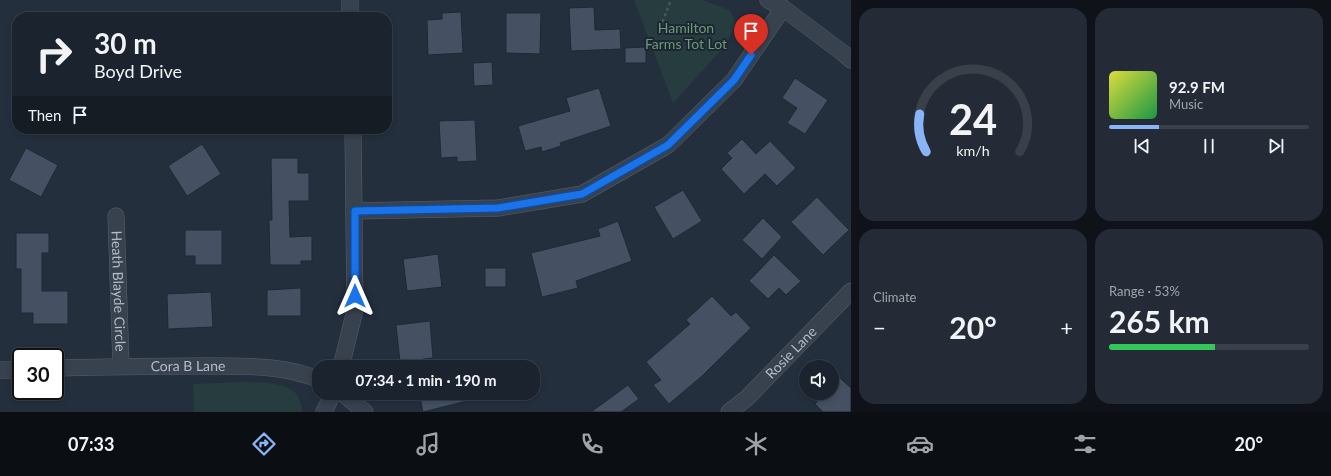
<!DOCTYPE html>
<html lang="en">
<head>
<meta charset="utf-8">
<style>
  :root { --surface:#1b232e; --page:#242b36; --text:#f1f3f6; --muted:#a0a4aa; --line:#39404a; --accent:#8ab4f8 }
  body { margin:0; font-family:Lato,sans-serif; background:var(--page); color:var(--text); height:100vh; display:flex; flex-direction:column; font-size:15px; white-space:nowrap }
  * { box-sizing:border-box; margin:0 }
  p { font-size:13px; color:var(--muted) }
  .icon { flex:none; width:22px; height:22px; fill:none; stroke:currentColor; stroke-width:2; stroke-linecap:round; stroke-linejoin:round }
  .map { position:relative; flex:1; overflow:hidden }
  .panel { display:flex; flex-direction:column; gap:8px; padding:8px; background:#0f1319; width:480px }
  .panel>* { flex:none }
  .top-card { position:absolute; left:12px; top:12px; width:380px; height:122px; border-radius:16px; box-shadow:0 2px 6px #0003,0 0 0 1px var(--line); background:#1b232e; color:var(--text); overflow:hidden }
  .fabs { position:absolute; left:799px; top:360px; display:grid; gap:8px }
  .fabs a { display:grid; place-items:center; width:40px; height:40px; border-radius:50%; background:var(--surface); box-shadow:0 2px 6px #0003,0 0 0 1px var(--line); font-size:20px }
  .speed { position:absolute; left:12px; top:348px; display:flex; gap:8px; font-size:20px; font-weight:700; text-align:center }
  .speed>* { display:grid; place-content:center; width:52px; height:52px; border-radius:50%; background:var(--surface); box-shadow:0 2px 6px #0003,0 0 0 1px var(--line); line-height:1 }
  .speed .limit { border:2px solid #111; border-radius:6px; background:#fff; color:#111 }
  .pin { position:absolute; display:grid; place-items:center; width:34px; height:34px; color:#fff; margin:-41px -17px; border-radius:50% 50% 50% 0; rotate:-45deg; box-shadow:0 0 4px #0007 }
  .pin .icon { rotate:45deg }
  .me { position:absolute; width:44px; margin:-22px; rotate:0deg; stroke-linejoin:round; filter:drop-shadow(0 0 3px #0008) }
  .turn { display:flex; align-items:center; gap:14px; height:84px; padding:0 16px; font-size:18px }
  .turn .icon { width:52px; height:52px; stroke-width:2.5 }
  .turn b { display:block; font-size:28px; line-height:34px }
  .then { display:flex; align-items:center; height:38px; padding:0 16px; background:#0003; gap:8px; font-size:15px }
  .big { font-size:30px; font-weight:700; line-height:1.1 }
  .panel .tile { flex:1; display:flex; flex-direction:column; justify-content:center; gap:6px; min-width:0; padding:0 14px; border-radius:16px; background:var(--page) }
  .panel .dial { align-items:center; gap:0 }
  .dial svg { height:104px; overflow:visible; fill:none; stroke:var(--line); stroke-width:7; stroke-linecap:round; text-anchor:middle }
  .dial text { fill:var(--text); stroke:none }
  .song { display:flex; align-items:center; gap:12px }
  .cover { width:48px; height:48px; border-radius:6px; background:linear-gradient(135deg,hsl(60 70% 55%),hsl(140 70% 35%)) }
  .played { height:4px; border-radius:2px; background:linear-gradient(90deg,var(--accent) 25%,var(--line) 25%) }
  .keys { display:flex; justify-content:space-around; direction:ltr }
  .heat { display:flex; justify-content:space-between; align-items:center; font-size:22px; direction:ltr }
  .charge { height:6px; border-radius:3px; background:linear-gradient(90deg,#34c759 53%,var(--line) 0) }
  .panel .tiles { flex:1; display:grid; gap:8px; grid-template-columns:repeat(2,1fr) }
  .trip { position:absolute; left:312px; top:360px; width:228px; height:40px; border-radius:16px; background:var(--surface); box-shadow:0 2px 6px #0003,0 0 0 1px var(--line); font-weight:700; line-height:40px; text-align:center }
  .menu { display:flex; height:64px; justify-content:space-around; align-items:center; background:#0b0e12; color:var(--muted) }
  .menu .icon { width:28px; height:28px }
  .menu .on { color:var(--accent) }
  .menu b { font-size:18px; color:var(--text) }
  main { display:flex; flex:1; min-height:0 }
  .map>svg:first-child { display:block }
</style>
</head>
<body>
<main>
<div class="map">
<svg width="851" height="412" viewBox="0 0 851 412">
  <rect width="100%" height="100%" fill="#242f3e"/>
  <g fill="#263c3f">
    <path d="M634,0H702L730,10L736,25L724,47L673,103Z"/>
    <path d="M244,382C265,383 303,380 302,412H194L193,384Z"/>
  </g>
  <g fill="#455162" stroke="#1f2835">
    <path d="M594,7L595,30L620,29L621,49L571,51L569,8Z"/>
    <path d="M461,12L463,53L428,55L427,20L442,19V13Z"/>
    <path d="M506,13H541L540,54L506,53Z"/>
    <path d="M646,47V63H625V48Z"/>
    <path d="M492,62L493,85L474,86L473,63Z"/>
    <path d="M795,78L828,100L805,134L787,123L797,108L782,98Z"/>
    <path d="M599,88L611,126L560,143L561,146L542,152L541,147L525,151L518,126L570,111L566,98Z"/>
    <path d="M475,120L477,161L457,162V157L441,158L439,121Z"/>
    <path d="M742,139L756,154L770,141L796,168L777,186L765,174L744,194L721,169L732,158L727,153Z"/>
    <path d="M202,144L221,174L187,196L168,166Z"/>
    <path d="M26,148L58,165L41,197L9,180Z"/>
    <path d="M271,158H298V173H309V201H289L290,237L312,236V261H301V265H270L269,220H272Z"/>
    <path d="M683,190L702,221L673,239L654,207Z"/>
    <path d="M817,197L849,230L823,255L791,222Z"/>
    <path d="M763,218L782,237L762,259L742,240Z"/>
    <path d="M618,221L632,261L576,281L578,288L542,297L531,253L600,236L598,229Z"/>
    <path d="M185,230H222V265H195V256H185Z"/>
    <path d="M16,233H49V253H42V291H68V324H33V313H21V269H16Z"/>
    <path d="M438,254L442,287L407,291L403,259Z"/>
    <path d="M774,255L801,281L786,295L779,288L768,299L749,281Z"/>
    <rect x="485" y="268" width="21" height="19"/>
    <path d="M301,288V316H267V290Z"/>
    <path d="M211,292L213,327L168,329L167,294Z"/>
    <path d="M712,296L731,316L736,312L751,328L702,376L669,404L653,385L661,380L646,362L690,324L686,320Z"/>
    <path d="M430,321L433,358L400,362L396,325Z"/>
    <path d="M832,371L851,388V412H823L815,404L824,393H832Z"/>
    <path d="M628,385L639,399L621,412H591Z"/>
    <path d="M419,393H479V398L423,412Z"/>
  </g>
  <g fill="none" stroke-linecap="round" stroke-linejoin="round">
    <defs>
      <g id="minor">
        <path d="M350,0V17"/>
        <path d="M768,0L783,8L843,53L851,60"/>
        <path d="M355,211L498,208L582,194L668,145L734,80L783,8"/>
        <path id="s1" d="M116,216L121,366"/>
        <path d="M341,367L355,310L353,129"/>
        <path id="s2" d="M55,368C103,367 151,366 199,366C236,366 285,364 319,380"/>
        <path d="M0,370H21"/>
        <path d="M342,393L365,412"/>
        <path d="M324,412L333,393"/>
        <path id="s3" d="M729,412L747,398L851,291"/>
      </g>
    </defs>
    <use href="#minor" stroke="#565f6c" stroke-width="17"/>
    <path stroke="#44595c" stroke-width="2.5" stroke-dasharray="3 3" stroke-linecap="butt" d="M658,33L671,0"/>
    <use href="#minor" stroke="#38414e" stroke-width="16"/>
  </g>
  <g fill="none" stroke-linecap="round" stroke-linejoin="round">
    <defs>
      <path id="route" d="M355,296V211L498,208L582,194L668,145L734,80L751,55"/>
    </defs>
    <use href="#route" stroke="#114b97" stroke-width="10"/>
    <use href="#route" stroke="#1a73e8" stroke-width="7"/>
  </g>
  <g text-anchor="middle" stroke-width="4" stroke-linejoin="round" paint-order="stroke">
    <g font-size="14" fill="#6b9a76" stroke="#1d2633">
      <text x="686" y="33">Hamilton<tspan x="686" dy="16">Farms Tot Lot</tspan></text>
    </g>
    <g font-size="14" fill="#b4bcc9" stroke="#1d2633">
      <text dy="5" stroke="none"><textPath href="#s1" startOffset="75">Heath Blayde Circle</textPath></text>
      <text dy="5" stroke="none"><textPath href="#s3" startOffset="86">Rosie Lane</textPath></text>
      <text dy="5" stroke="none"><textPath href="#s2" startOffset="133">Cora B Lane</textPath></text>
    </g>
  </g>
</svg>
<div class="fabs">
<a><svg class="icon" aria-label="sound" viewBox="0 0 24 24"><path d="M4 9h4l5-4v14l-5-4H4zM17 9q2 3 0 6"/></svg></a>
</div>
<div class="speed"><div class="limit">30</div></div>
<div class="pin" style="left:751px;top:55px;background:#d93025"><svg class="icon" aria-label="arrive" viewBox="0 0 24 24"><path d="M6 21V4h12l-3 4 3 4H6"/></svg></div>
<svg class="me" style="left:355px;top:296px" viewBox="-20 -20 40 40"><path d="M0-17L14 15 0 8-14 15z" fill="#1a73e8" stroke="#fff" stroke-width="4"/></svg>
<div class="trip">07:34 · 1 min · 190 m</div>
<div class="top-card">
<div class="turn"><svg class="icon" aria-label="right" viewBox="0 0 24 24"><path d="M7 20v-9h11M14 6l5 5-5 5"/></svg><div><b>30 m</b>Boyd Drive</div></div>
<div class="then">Then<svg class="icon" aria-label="arrive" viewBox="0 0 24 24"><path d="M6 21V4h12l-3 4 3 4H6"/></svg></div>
</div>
</div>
<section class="panel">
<div class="tiles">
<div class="tile dial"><svg viewBox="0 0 100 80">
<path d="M14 69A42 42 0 1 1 86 69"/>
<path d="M14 69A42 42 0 0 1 9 40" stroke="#8ab4f8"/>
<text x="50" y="56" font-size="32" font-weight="700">24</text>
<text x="50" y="72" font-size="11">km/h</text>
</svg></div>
<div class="tile">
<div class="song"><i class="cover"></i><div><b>92.9 FM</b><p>Music</p></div></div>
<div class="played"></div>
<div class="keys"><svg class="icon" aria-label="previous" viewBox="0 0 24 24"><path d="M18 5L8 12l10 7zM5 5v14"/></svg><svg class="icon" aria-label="pause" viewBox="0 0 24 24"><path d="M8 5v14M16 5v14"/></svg><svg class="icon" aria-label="next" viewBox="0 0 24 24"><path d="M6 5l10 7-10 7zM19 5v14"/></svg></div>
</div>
<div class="tile"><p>Climate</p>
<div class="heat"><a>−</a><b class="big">20°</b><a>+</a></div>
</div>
<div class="tile"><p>Range · 53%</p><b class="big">265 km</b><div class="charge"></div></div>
</div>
</section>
</main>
<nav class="menu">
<b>07:33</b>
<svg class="icon on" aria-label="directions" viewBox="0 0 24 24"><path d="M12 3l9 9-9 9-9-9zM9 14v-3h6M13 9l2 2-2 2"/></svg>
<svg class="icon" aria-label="music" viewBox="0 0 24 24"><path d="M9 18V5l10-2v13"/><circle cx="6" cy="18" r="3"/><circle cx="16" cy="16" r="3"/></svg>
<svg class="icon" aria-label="phone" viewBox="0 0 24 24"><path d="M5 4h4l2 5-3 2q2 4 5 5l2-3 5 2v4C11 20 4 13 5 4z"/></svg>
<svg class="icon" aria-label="climate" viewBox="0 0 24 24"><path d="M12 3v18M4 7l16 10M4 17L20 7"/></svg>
<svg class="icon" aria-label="car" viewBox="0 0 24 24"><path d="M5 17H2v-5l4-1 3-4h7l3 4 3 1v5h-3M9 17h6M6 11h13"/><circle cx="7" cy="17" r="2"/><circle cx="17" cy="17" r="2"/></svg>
<svg class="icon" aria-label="filters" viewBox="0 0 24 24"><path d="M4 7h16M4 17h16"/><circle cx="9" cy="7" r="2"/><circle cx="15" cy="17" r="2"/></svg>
<b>20°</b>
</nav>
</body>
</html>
